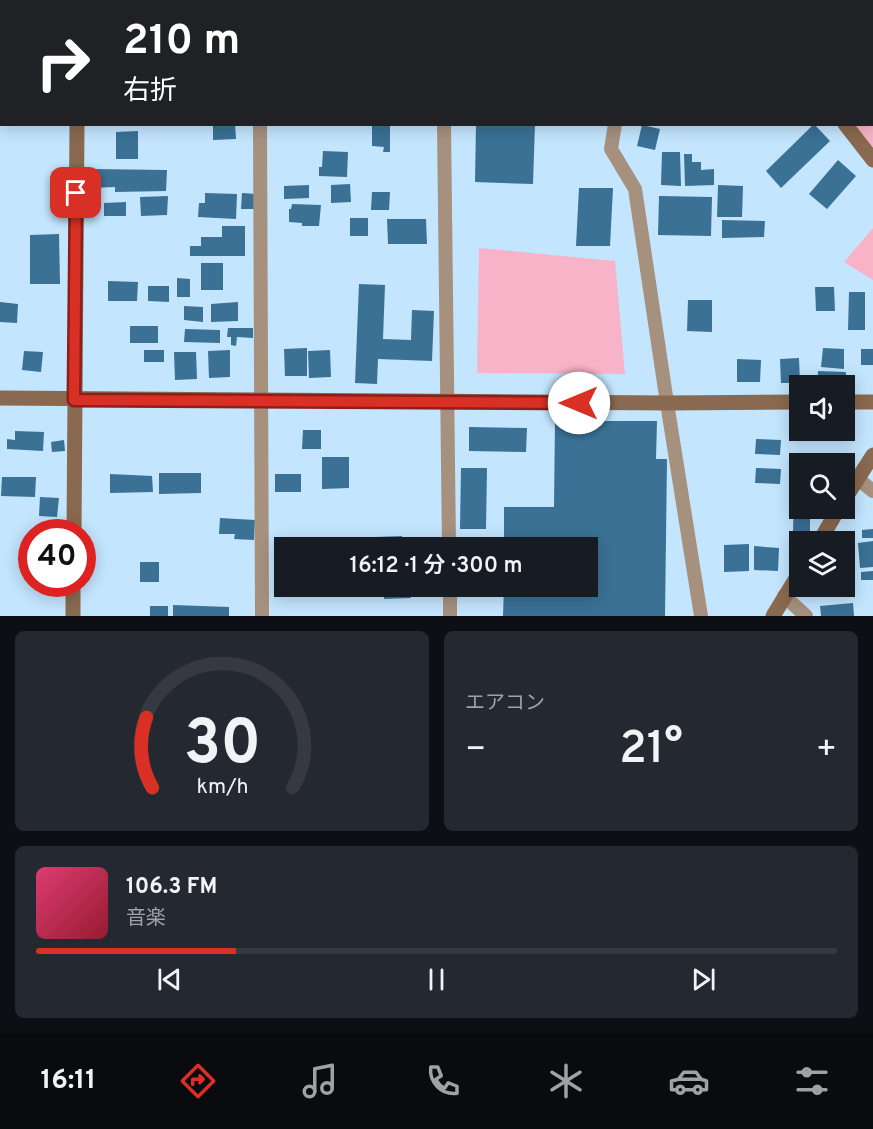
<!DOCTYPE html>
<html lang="ja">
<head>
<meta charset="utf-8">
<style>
  :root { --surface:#171b24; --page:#242831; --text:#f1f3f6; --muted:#9ea1a6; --line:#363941; --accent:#d93025 }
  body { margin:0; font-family:Overpass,"Noto Sans JP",sans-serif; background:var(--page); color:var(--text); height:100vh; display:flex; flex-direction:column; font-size:22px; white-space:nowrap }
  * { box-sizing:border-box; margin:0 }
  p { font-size:20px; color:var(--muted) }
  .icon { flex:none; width:33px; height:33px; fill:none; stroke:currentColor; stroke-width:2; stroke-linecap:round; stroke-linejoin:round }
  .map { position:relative; height:616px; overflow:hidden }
  .sheet { display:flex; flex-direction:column; gap:15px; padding:15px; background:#0d0f14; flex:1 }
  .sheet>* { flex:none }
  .top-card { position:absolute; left:0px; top:0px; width:873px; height:126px; box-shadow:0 3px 15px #0003; background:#202124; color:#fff; overflow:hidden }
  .buttons { position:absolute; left:789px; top:375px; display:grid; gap:12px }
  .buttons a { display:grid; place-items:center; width:66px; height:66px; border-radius:0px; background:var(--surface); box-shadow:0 3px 15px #0003; font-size:30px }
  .speed { position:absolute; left:18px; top:519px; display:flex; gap:12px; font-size:30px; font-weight:700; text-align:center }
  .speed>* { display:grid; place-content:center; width:78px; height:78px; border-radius:50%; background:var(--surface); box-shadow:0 3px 15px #0003; line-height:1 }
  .speed .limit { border:9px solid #d22; background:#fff; color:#111 }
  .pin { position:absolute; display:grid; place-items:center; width:51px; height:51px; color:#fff; margin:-26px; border-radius:12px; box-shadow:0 3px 9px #0006 }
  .me { position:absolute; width:66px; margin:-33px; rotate:270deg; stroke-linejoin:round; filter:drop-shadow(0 0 4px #0008) }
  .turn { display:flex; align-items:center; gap:21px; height:126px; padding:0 24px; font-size:27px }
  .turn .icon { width:78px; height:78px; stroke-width:2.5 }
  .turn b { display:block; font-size:42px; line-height:51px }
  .big { font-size:45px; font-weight:600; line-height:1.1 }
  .sheet .card { flex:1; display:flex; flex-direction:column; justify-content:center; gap:9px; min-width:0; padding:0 21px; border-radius:9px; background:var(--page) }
  .sheet .dial { align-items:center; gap:0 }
  .dial svg { height:156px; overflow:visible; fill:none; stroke:var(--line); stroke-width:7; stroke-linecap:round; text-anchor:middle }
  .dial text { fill:var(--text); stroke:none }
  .song { display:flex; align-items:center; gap:18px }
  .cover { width:72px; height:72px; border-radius:9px; background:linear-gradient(135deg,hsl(340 70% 55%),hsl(350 70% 35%)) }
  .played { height:6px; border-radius:3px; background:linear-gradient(90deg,var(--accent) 25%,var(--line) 25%) }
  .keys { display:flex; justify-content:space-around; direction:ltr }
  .heat { display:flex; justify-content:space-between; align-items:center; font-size:33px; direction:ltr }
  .sheet .tiles { flex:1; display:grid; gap:15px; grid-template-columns:1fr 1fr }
  .card:last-child { grid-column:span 2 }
  .trip { position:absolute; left:274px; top:537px; width:324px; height:60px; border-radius:0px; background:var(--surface); box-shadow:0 3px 15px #0003; font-weight:600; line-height:60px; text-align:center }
  .dock { display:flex; height:96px; justify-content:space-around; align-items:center; background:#090b0e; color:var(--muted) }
  .dock .icon { width:42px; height:42px }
  .dock .selected { color:var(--accent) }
  .dock b { font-size:27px; color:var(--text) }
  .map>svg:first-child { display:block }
</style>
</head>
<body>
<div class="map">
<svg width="873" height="616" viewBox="0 0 873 616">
  <rect width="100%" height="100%" fill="#c3e5fe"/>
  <g fill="#f9b3c8">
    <path d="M872,96L873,98V150L852,125L872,124Z"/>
    <path d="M873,228V280L844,262Z"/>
    <path d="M479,248L615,261L625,374L477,373Z"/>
  </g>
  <g fill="#3a7195">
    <path d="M213,124H235L236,139L213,140Z"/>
    <path d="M476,124H535L533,184L475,182Z"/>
    <path d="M814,124L830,141L781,188L766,171Z"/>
    <path d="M372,125H390V152H383L384,147L372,146Z"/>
    <path d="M642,125L660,129L655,150L637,146Z"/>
    <path d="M138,131V159H116V132Z"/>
    <path d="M323,151L348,152L347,177L319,176V167H322Z"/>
    <path d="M662,152H680L681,186L661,185Z"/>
    <path d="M684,154H692V162H701V170L714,169V185L685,186Z"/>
    <path d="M838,160L856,176L827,209L809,194Z"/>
    <path d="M91,169L167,170L166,191L115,192V187L90,188Z"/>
    <path d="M350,184L351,202L331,203V185Z"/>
    <path d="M309,185V198L284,199V186Z"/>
    <path d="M718,185L743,186L742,217H717Z"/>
    <path d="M579,188H613L610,246H576Z"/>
    <path d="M372,192H390L389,210H371Z"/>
    <path d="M205,193L237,194L236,219L198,217L199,203H205Z"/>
    <path d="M242,193L256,194L255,209H241Z"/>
    <path d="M168,196L167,215L141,216L140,197Z"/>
    <path d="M659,196L712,197L711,236L658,235Z"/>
    <path d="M126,202V216H104V203Z"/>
    <path d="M292,204L321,205L319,226H302V223L289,222V209H291Z"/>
    <rect x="350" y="218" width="18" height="18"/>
    <path d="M387,219H426L427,244H388Z"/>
    <path d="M722,220L765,221L764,237L722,238Z"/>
    <path d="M222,226H245V256H190V246H201V237H222Z"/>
    <path d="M59,234L60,284H30V235Z"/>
    <rect x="201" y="263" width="22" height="27"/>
    <path d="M177,278L190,279V297H177Z"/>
    <path d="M108,281L138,282L137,301H108Z"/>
    <path d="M359,284L385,285L383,339L411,340L412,310L434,311L432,361L378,359L377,384L355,383Z"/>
    <path d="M148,286H169V302L148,301Z"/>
    <path d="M815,287H834L835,311H816Z"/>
    <path d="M849,292H865V330H848Z"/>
    <path d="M688,300H712V332L687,331Z"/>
    <path d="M0,302L18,304L17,323L0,322Z"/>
    <path d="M238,302V321L211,322V304Z"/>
    <path d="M184,306L203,307V322L184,320Z"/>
    <rect x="130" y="326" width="28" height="17"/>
    <path d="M228,328H253V338L237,337L236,346L231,345V337H227Z"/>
    <path d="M185,329L220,330V343L184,342Z"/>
    <path d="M307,348V376H285L284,349Z"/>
    <path d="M823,348L844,349V369L821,367Z"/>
    <rect x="861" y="349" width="12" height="16"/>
    <rect x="144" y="350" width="20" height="12"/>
    <path d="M230,350V377L209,378L208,351Z"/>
    <path d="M330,350L331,377L309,378L308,351Z"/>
    <path d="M24,351L43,352L41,372L22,370Z"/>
    <path d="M174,352H196L197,379L175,380Z"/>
    <path d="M799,358L800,383H781L780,359Z"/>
    <path d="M737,359L761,360L760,382H737Z"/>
    <path d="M818,371L846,372L845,386L817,385Z"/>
    <path d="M555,421H657L656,459H667L665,616H503L504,586H588V548H504V507H554Z"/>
    <path d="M469,427L527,428L526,452L469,451Z"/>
    <path d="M303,430H321V449H302Z"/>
    <path d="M15,431L44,432L43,451L7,449V439L15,440Z"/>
    <path d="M756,439L781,440L780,455L755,454Z"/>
    <path d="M64,440L65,451L52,452L51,442Z"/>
    <path d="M810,454H830V464H811Z"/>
    <path d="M322,457H349V488L322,489Z"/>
    <path d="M461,468H487L486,529H460Z"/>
    <path d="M756,468L781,469L780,484L755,483Z"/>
    <path d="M159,473H201V493L159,494Z"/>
    <path d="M110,474L152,476L153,492L110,493Z"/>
    <rect x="275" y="474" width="26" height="18"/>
    <path d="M2,477H36L35,497L1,496Z"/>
    <path d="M40,497L59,498L57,517L39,516Z"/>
    <path d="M794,497H800V508H810V531H793Z"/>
    <path d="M220,518L255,520L254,540L234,539L235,534H219Z"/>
    <path d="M873,529V538H862V530Z"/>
    <path d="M402,536V548H375V537Z"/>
    <path d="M873,541V567L860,568L858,543Z"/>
    <path d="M749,544V571L724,572V545Z"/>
    <path d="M754,546L779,548L778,571L754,570Z"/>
    <rect x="140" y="562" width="19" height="20"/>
    <path d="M873,571V580H861V572Z"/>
    <path d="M321,586H347L348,596L321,597Z"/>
    <path d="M383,586H410L411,598L384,599Z"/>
    <path d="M853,603L854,616H821L820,606Z"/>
    <path d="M173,605L229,607V616H173Z"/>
    <rect x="150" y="606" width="18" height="10"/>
  </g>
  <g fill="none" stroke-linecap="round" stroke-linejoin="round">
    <g stroke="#a6907e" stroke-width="14">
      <path d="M736,0L737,2"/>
      <path d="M260,124L262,616"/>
      <path d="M444,124L449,548"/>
      <path d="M615,124L611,149L635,189L667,403L701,616"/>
      <path d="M858,479L873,491"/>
      <path d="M450,586V616"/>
      <path d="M784,596L806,616"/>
    </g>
    <g stroke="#89694f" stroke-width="15">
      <path d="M585,2H652"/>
      <path d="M0,15H2"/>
      <path d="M845,124L873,160"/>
      <path d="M0,398L667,403L800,402"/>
      <path d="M844,402H873"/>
      <path d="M844,500L873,455"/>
      <path d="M74,532L77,124"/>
      <path d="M819,542L839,508"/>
      <path d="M73,616V584"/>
      <path d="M773,616L800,572"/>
    </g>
  </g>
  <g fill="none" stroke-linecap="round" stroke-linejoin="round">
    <defs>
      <path id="route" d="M76,193L74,400L579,403"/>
    </defs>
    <use href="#route" stroke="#8d1f18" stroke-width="15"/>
    <use href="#route" stroke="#d93025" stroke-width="10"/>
  </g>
</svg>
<div class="buttons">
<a><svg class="icon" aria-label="sound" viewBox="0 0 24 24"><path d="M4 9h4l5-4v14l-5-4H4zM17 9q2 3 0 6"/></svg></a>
<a><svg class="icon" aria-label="search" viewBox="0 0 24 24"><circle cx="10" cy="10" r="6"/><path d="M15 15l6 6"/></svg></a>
<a><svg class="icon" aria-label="layers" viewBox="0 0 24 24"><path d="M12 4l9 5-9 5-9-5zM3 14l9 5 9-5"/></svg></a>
</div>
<div class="speed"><div class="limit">40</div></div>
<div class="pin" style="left:76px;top:193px;background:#d93025"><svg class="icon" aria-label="arrive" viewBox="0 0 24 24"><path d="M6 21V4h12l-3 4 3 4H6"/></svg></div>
<svg class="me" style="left:579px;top:403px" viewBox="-20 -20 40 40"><circle r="19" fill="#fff"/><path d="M0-13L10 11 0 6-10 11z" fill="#d93025"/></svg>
<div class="trip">16:12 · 1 分 · 300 m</div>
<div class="top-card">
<div class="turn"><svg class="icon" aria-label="right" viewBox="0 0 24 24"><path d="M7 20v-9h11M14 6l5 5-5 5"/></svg><div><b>210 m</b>右折</div></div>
</div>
</div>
<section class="sheet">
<div class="tiles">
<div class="card dial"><svg viewBox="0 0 100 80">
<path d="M14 69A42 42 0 1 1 86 69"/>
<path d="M14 69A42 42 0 0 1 11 33" stroke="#d93025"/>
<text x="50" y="56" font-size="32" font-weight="700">30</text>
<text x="50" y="72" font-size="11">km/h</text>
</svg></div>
<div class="card"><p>エアコン</p>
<div class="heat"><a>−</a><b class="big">21°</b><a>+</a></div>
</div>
<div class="card">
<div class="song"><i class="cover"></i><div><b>106.3 FM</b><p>音楽</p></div></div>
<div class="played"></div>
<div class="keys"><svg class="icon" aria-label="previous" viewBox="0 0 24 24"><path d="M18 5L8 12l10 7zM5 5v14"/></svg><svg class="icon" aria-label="pause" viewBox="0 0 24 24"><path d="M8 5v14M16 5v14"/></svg><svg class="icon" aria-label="next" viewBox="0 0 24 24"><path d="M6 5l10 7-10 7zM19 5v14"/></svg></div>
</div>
</div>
</section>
<nav class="dock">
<b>16:11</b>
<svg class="icon selected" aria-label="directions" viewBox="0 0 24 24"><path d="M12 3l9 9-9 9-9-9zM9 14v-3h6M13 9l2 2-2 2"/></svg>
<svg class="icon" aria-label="music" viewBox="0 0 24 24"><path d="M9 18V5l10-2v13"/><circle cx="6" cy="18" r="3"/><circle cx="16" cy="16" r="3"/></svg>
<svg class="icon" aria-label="phone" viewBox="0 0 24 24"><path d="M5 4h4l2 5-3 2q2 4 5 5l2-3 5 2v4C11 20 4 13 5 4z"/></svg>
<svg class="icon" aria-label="climate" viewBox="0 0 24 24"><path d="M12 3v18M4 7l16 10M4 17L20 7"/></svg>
<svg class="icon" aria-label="car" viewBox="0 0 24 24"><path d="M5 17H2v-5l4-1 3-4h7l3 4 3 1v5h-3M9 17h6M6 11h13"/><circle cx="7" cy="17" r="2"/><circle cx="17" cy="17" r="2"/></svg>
<svg class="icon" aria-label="filters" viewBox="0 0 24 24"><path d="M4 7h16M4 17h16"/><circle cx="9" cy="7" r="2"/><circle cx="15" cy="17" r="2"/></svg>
</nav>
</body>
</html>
